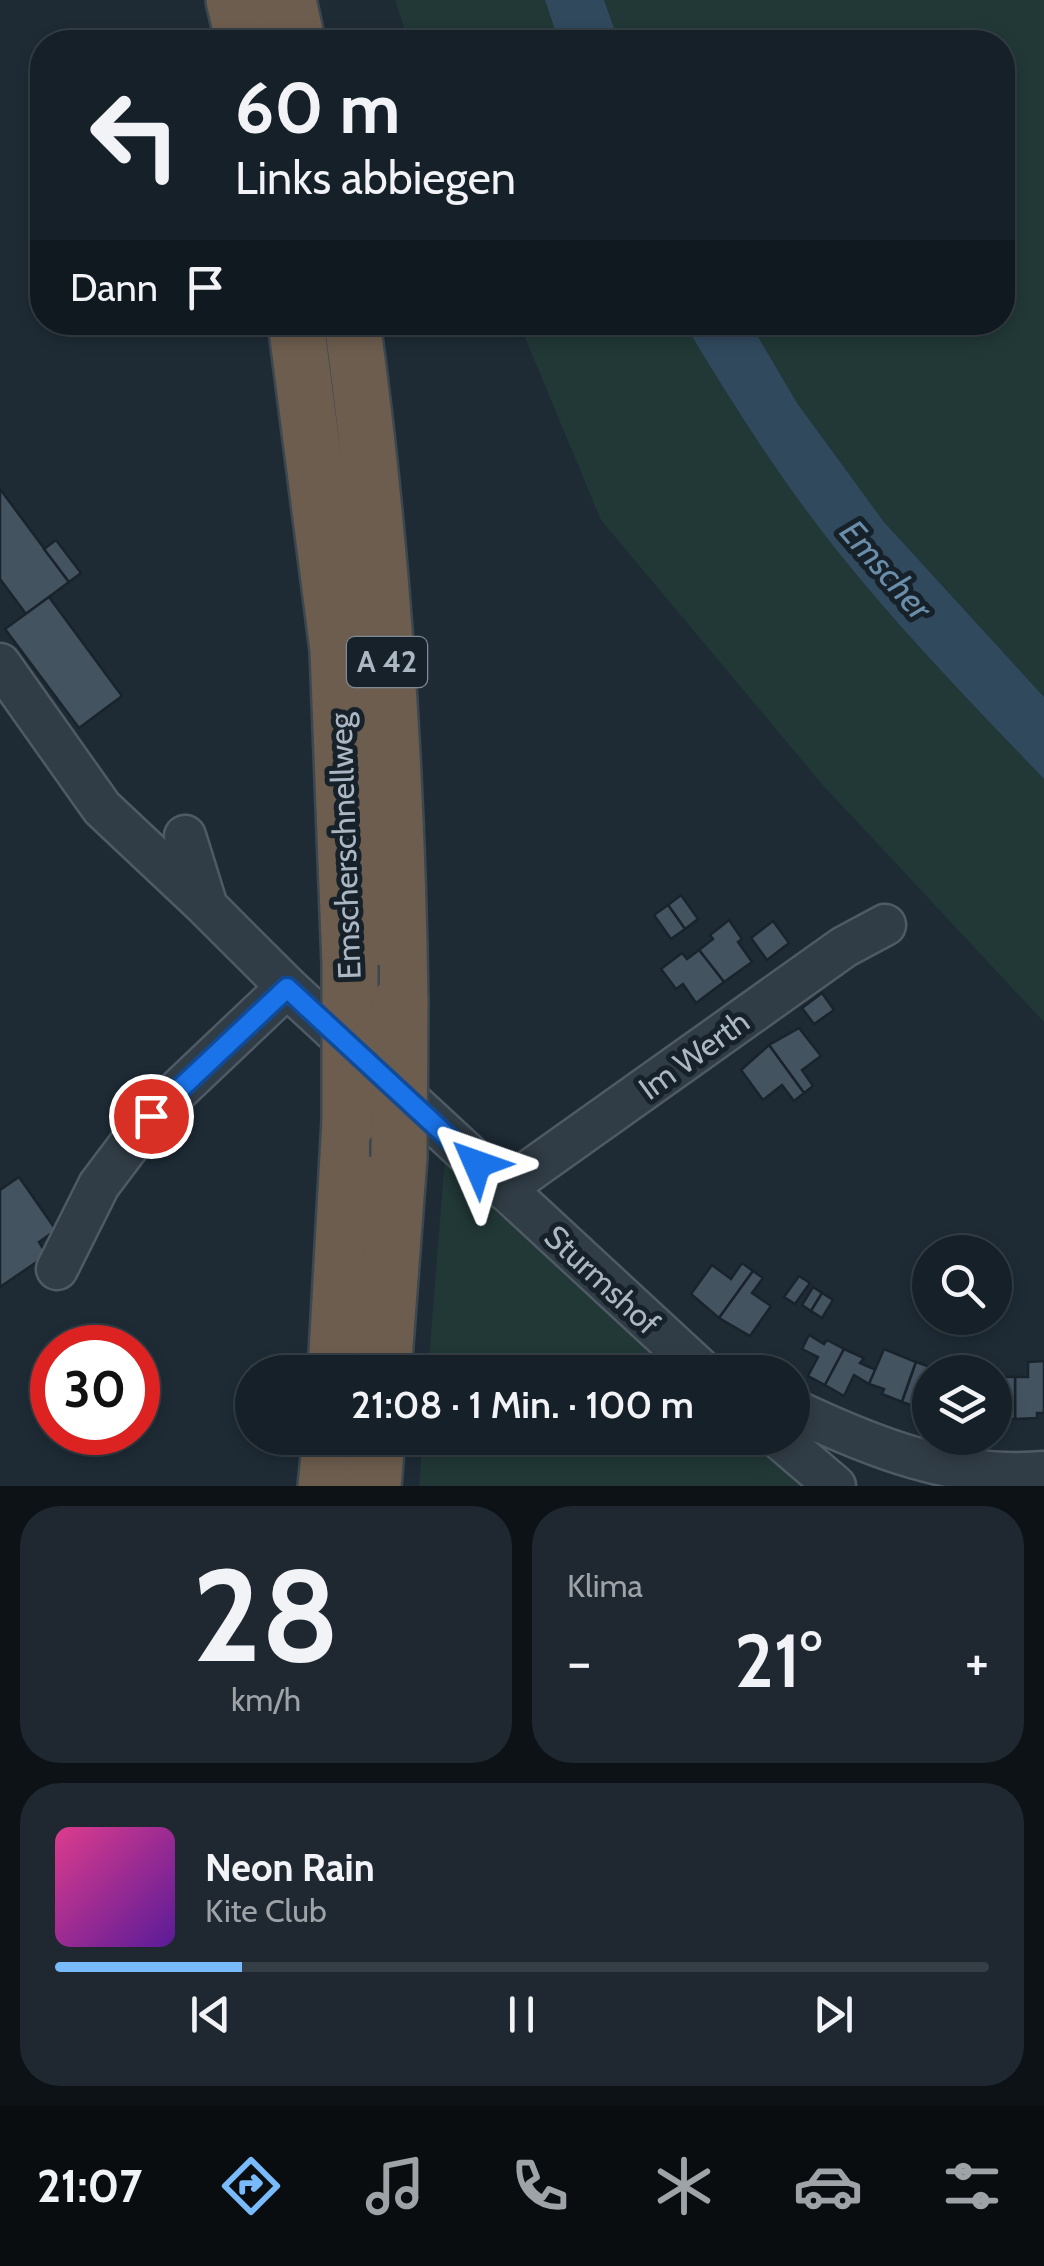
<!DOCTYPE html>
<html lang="de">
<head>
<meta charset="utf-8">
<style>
  :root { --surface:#162028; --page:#1f2830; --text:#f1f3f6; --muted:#9ea3a8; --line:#353e45; --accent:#79bbfa }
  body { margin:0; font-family:Cabin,sans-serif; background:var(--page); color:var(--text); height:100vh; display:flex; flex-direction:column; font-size:38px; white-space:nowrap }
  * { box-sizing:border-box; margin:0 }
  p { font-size:32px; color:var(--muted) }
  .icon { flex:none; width:55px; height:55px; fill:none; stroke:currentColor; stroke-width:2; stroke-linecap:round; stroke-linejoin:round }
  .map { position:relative; height:1486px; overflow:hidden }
  .panel { display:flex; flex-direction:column; gap:20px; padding:20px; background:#0c1216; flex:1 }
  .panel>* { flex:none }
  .hud { position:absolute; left:30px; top:30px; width:985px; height:305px; border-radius:40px; box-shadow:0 5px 15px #0003,0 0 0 2px var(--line); background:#162028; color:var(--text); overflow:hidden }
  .buttons { position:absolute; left:912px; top:1235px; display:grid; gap:20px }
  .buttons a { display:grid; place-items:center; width:100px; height:100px; border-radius:50%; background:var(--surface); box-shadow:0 5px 15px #0003,0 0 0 2px var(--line); font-size:50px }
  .speed { position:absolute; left:30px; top:1325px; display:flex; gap:20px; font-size:50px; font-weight:700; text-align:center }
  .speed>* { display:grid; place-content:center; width:130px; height:130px; border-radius:50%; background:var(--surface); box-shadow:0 5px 15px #0003,0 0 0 2px var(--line); line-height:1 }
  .speed .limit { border:15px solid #d22; background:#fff; color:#111 }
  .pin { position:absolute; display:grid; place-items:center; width:85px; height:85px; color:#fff; margin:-42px; border:5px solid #fff; border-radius:50%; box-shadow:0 2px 10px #0007 }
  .me { position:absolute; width:110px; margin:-55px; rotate:313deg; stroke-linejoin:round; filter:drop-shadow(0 0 8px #0008) }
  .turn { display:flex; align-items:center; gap:35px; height:210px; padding:0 40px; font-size:45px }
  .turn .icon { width:130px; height:130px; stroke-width:2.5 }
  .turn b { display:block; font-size:70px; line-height:85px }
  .then { display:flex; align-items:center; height:95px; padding:0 40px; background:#0003; gap:20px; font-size:38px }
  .big { font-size:75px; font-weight:600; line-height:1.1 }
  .panel .widget { flex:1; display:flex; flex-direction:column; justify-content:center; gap:15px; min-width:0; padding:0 35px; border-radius:40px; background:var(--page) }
  .panel .dial { align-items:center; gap:0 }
  .dial b { font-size:130px; line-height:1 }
  .song { display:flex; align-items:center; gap:30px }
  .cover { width:120px; height:120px; border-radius:15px; background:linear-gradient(135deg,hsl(330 70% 55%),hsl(270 70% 35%)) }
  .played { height:10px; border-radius:5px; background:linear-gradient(90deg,var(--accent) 20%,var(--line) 20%) }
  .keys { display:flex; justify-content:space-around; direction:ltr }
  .heat { display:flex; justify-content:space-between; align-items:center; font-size:55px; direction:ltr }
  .panel .tiles { flex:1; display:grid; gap:20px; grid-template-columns:1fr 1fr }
  .widget:last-child { grid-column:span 2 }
  .trip { position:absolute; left:235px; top:1355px; width:575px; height:100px; border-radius:50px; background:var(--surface); box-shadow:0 5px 15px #0003,0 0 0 2px var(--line); font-weight:600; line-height:100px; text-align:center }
  .dock { display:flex; height:160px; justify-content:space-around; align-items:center; background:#090d10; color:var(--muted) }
  .dock .icon { width:70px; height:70px }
  .dock .on { color:var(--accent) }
  .dock b { font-size:45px; color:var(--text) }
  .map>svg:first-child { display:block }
</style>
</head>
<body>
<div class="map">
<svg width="1044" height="1486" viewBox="0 0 1044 1486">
  <rect width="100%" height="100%" fill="#1e2b35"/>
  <g fill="#213837">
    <path d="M395,0H545L559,42H409Z"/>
    <path d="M604,0H1044V697L884,522L797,403L750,323L1002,322V42H619Z"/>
    <path d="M519,323H684C731,402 780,479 838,552C901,631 973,705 1044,779V1022L821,783L601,520Z"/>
    <path d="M445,1157L684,1372H428Z"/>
    <path d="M423,1438H757L811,1486H419Z"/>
  </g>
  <g fill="#30495d">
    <path d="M545,0H604L619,42H559Z"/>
    <path d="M684,323H750L797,403L884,522L1044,697V779C973,705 901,631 838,552C780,479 731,402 684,323Z"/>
  </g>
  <g fill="#445360" stroke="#19232c" stroke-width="2.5">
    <path d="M0,489L69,582L26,614L0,579Z"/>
    <path d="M56,540L81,573L69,582L44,549Z"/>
    <path d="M49,597L122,696L79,728L5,629Z"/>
    <path d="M681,895L698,919L685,929L668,905Z"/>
    <path d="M668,905L685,929L671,939L654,915Z"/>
    <path d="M729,920L742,939L738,942L752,962L724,982L699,950L713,939L710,935Z"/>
    <path d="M773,921L789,943L767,960L751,938Z"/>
    <path d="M699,950L724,982L696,1003L683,984L676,989L661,969L682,953L687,959Z"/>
    <path d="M822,993L834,1010L814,1024L802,1008Z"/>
    <path d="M799,1028L821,1056L802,1070L813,1086L804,1093L769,1045Z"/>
    <path d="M769,1045L804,1093L794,1101L782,1085L763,1100L741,1070Z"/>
    <path d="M19,1177L56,1230L39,1242L47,1255L0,1287V1190Z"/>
    <path d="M742,1263L753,1271L719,1318L691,1294L712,1265L731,1279Z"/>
    <path d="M753,1271L763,1278L752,1293L771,1306L750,1336L719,1318Z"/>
    <path d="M799,1276L810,1283L795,1304L784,1297Z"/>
    <path d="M813,1287L822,1293L811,1311L802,1305Z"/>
    <path d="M822,1293L833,1300L822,1318L811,1311Z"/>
    <path d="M809,1335L824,1344L827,1340L844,1349L825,1385L808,1376L818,1357L802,1349Z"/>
    <path d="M844,1349L864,1358L860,1363L876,1370L869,1384L854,1375L844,1396L825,1385Z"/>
    <path d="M884,1349L916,1362L902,1402L882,1394L884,1389L869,1384Z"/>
    <path d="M1044,1361V1413H1037V1418L1015,1419V1377H1028V1362Z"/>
    <path d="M916,1362L939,1370L930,1372V1407L927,1405L925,1410L902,1402Z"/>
    <rect x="995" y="1377" width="20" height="42"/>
  </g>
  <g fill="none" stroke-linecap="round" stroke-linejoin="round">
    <defs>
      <g id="minor">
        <path d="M0,664L102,808L204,904"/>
        <path d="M185,836L207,907L287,987L703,1372"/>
        <path d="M504,1189L844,947L885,925"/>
        <path d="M57,1269L99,1185L151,1116L287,987"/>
        <path d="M792,1409C872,1447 954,1480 1044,1472"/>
        <path d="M779,1438L835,1486"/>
      </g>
      <g id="highway">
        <path d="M234,0L244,42"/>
        <path d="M288,0L297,42"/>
        <path d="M296,322L338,650L350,965"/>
        <path d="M352,322C383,549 397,775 400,1003"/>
        <path d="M336,1372L350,1120"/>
        <path d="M383,1372L399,1157"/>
        <path d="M326,1486L331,1438"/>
        <path d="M373,1486L377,1438"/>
      </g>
    </defs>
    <use href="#minor" stroke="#4f5a64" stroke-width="45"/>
    <use href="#highway" stroke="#3c4750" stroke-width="60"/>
    <use href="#minor" stroke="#313d46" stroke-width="40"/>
    <use href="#highway" stroke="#6c5d4e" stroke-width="55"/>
    <defs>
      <g id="highway-bridge">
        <path d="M350,1120V965"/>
        <path d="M399,1157L400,1003"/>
      </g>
    </defs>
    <use href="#highway-bridge" stroke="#3c4750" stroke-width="60" stroke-linecap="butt"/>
    <use href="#highway-bridge" stroke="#6c5d4e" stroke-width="55"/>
  </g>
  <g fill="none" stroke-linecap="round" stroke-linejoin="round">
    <defs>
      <path id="route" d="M151,1116L287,988L477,1164"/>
    </defs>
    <use href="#route" stroke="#114b97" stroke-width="25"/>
    <use href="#route" stroke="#1a73e8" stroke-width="18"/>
  </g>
  <g text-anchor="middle" stroke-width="10" stroke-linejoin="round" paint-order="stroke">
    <rect fill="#17212a" stroke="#7f8a95" stroke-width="2.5" x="347" y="637" width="80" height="50" rx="8"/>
    <g font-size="30" font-weight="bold" fill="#abb7c3">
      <text x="387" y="672">A 42</text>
    </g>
    <g font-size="32" fill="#abb7c3" stroke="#17212a">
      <text transform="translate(345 846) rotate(-92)" y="11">Emscherschnellweg</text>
      <text transform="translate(694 1055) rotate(-36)" y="11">Im Werth</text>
      <text transform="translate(602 1280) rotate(43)" y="11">Sturmshof</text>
    </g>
    <g font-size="35" font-style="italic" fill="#6a8da9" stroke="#17212a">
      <text transform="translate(886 570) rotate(49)" y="12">Emscher</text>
    </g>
  </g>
</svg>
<div class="buttons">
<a><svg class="icon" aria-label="search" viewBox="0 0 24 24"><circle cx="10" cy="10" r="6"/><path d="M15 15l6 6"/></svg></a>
<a><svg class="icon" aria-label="layers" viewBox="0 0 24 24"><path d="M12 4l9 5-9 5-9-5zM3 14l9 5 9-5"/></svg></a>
</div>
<div class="speed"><div class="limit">30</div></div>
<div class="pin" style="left:151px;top:1116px;background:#d93025"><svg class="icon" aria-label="arrive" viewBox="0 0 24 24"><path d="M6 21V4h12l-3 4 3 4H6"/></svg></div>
<svg class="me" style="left:477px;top:1164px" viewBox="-20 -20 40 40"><path d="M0-17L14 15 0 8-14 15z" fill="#1a73e8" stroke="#fff" stroke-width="4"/></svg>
<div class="trip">21:08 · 1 Min. · 100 m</div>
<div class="hud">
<div class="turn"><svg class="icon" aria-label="left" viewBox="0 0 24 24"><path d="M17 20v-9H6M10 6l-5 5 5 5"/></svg><div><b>60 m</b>Links abbiegen</div></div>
<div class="then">Dann<svg class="icon" aria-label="arrive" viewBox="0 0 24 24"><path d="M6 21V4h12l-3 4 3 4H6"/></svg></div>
</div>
</div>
<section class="panel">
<div class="tiles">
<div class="widget dial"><b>28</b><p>km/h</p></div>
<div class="widget"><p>Klima</p>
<div class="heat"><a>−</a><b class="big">21°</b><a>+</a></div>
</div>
<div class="widget">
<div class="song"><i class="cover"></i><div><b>Neon Rain</b><p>Kite Club</p></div></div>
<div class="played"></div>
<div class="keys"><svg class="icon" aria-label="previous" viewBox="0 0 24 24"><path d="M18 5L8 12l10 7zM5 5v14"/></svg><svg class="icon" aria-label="pause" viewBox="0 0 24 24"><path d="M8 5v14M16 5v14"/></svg><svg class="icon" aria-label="next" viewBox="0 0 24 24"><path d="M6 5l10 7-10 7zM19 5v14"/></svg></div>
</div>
</div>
</section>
<nav class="dock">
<b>21:07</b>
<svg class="icon on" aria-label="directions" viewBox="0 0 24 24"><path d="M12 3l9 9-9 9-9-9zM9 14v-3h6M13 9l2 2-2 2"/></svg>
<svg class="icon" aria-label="music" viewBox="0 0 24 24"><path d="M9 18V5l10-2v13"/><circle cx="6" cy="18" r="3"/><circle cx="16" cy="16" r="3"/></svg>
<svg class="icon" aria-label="phone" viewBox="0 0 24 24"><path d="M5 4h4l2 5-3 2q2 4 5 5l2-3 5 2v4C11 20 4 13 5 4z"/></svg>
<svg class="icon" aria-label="climate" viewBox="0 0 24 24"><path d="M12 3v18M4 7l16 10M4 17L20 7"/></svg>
<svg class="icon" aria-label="car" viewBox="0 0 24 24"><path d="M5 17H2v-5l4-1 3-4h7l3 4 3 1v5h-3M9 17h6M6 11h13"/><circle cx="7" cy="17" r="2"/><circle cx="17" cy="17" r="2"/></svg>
<svg class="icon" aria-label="filters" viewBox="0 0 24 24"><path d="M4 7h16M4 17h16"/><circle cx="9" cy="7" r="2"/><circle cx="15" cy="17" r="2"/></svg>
</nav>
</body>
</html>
